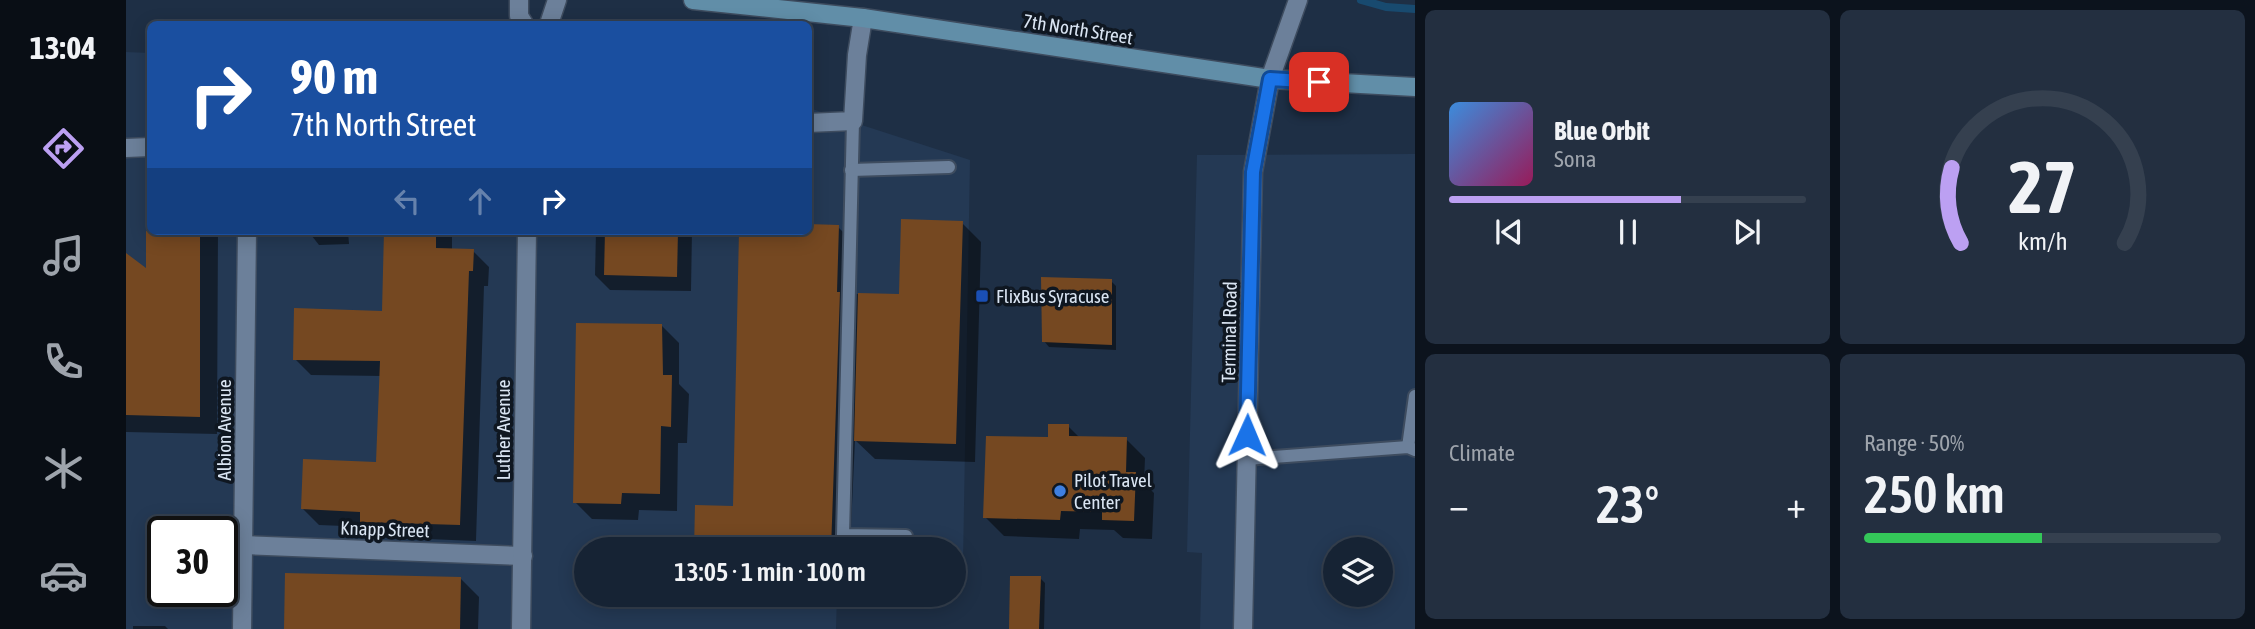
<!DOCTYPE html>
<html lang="en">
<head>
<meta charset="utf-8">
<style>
  :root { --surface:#162334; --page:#232f40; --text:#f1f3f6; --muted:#9ea4ac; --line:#35404f; --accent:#bca0f2 }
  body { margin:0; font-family:"Asap Condensed",sans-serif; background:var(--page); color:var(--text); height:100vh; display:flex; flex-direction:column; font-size:26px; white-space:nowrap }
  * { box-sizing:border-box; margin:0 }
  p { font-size:23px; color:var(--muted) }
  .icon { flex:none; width:38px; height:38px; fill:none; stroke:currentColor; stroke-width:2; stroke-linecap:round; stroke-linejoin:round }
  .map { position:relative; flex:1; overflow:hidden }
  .panel { display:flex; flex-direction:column; gap:10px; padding:10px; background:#0c131d; width:840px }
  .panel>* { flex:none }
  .guide { position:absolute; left:21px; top:21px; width:665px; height:214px; border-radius:10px; box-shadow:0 4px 18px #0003,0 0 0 2px var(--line); background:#1a4fa0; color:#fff; overflow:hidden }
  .fabs { position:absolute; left:1197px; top:537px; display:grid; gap:14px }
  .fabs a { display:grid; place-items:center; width:70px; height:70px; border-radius:50%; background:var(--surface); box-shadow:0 4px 18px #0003,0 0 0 2px var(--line); font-size:35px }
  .speed { position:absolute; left:21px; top:516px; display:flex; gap:14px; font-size:35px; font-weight:700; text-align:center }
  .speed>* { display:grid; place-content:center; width:91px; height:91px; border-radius:50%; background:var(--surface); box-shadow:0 4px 18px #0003,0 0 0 2px var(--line); line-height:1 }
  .speed .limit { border:4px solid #111; border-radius:10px; background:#fff; color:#111 }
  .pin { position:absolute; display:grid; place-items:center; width:60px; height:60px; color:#fff; margin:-30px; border-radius:14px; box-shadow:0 4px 10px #0006 }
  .me { position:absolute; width:77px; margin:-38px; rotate:1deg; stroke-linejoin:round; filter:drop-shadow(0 0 5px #0008) }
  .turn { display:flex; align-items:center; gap:24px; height:147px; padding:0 28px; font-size:32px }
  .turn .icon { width:91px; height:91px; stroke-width:2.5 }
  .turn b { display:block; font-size:49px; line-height:60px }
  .lanes { display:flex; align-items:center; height:66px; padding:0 28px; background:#0003; justify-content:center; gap:35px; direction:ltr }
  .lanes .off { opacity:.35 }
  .big { font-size:52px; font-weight:600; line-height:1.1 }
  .panel .tile { flex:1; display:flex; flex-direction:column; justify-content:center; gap:10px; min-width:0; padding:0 24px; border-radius:10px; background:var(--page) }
  .panel .dial { align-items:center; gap:0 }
  .dial svg { height:182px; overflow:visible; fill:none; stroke:var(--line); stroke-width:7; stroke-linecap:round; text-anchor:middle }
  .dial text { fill:var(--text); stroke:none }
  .song { display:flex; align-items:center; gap:21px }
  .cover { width:84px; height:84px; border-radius:10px; background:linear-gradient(135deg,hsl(210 70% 55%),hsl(330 70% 35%)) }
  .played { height:7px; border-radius:4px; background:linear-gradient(90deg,var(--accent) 65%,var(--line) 65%) }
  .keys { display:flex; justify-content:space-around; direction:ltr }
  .heat { display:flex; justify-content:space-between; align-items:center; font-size:38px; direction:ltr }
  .charge { height:10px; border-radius:5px; background:linear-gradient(90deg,#34c759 50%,var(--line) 0) }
  .panel .tiles { flex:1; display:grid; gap:10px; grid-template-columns:repeat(2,1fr) }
  .trip { position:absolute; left:448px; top:537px; width:392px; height:70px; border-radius:35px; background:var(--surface); box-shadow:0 4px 18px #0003,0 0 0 2px var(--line); font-weight:600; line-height:70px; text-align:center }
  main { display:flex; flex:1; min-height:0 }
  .tabs { display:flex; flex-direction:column; width:126px; justify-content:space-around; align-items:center; background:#090e15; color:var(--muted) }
  .tabs .icon { width:49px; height:49px }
  .tabs .current { color:var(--accent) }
  .tabs b { font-size:32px; color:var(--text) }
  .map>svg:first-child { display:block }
</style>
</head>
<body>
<main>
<nav class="tabs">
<b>13:04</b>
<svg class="icon current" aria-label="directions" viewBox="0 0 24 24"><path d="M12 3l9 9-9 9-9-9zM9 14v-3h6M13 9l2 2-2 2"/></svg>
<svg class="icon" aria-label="music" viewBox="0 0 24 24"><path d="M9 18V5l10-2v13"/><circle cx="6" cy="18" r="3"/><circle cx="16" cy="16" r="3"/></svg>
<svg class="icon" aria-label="phone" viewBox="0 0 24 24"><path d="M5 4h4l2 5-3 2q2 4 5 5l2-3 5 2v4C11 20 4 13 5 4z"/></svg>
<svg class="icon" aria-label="climate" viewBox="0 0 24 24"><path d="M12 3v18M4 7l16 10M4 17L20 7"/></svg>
<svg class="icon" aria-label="car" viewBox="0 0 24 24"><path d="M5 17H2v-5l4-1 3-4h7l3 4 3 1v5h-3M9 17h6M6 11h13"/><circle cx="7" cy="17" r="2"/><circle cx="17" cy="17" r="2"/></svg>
</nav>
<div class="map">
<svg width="1289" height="629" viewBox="0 0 1289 629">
  <rect width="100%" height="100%" fill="#1e2f45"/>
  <g fill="#243954" fill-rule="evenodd">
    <path d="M0,52L24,53V231H682L683,108L844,160L837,563H828V550H460V595H711L710,629H0ZM37,532H96V592H37Z"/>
    <path d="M1289,154V629H1074L1076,553L1061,552L1071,155ZM1209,550H1255V595H1209Z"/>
  </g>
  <g fill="#0007">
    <path d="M22,207L24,231H92L91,434L0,432V255L21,272Z"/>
    <path d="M836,223L855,242L849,462L749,459L729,440L724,550H570L608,508L614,231H682L712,227L731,246L730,294L775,296Z"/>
    <path d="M182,231H222L223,244L193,245Z"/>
    <path d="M259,231H326V250L347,251L363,267L362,286H358L350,541L252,537L242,527L193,525L177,509L251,464L256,376L185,375L169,359L257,313Z"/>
    <path d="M470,231H566L565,291L484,290L469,275Z"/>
    <path d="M985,281L990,286V350L923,347L918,341Z"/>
    <path d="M536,326L553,343V384L563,394L561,443H552L551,511L513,510L512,520L466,519L449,502Z"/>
    <path d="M942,426L954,438L1000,439L1019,458L1018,483L1028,493L1026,539L997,538L988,530L954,529L953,539L878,536L859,517L923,439Z"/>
    <path d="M334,578L353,597L352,629H159Z"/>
    <path d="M914,578L919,583L918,629H884Z"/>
    <path d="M7,626H39L42,629H7Z"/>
  </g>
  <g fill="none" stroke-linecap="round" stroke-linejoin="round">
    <path stroke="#184a6f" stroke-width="8" d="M1235,0L1260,7L1289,9"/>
  </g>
  <g fill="#754821">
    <path d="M775,219L837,221L830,444L728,441L732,293L773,294Z"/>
    <path d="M682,224L713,225L711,292H714L705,550H568L569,505L607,506L613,231H682Z"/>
    <path d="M20,231H74V417L0,415V253L20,268Z"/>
    <path d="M258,231H310V248L348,249L347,271H343L334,525L234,522V512L175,509L177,459L250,462L254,361L167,360L168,308L256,311Z"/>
    <path d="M479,231H552L551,277L478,275Z"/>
    <path d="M915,277L986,279V345L916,342Z"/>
    <path d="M450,323L536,324L537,375H546L545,427L535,426L534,494L496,493L495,504L447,503Z"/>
    <path d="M922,424H943V436L1001,437L1000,472H1010L1008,521L976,520V512L935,511L934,520L857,518L860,436L922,437Z"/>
    <path d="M159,573L335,577L334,629H158Z"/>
    <path d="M884,576H915L913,629H883Z"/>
  </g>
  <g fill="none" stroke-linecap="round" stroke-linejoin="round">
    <defs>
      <g id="lane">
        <path d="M727,121L717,535L780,536"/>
        <path d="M725,170L823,167"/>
        <path d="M1282,447L1289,396"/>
        <path d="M1120,459L1282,447L1289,450"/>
      </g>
      <g id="street">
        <path d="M393,0V16L398,24"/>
        <path d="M423,24L431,0"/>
        <path d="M682,123L727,121L731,55L737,18"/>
        <path d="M0,148L24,147"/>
        <path d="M118,545L397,556"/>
        <path d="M116,629L121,231"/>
        <path d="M395,629L401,231"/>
        <path d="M1117,629L1127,172L1144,79L1172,0"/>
      </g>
      <path id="secondary" d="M567,0L737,18L1144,79L1289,87"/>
    </defs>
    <use href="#lane" stroke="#3e4c5f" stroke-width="16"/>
    <use href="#street" stroke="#3e4c5f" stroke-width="21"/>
    <use href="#secondary" stroke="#3e4c5f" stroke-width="21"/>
    <use href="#lane" stroke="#6c809a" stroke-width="12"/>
    <use href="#street" stroke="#6c809a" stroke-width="18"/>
    <use href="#secondary" stroke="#618ea8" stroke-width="18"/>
  </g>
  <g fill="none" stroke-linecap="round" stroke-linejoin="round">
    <defs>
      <path id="route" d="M1121,435L1127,172L1144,79L1193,82"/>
    </defs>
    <use href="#route" stroke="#114b97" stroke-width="18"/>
    <use href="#route" stroke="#1a73e8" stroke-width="12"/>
  </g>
  <rect fill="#1a4fb4" stroke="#0f1721" stroke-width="2.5" x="849" y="289" width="14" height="14" rx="3.5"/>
  <circle fill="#3f7fe0" stroke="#0f1721" stroke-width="2.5" cx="934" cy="491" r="7"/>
  <g text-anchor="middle" stroke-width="7" stroke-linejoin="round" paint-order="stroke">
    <g font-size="19" fill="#dae5f3" stroke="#0f1721">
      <text transform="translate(952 29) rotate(9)" y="7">7th North Street</text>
      <text transform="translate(1103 332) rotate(-89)" y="7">Terminal Road</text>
      <text transform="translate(98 430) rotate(-90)" y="7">Albion Avenue</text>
      <text transform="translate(377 430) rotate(-90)" y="7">Luther Avenue</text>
      <text transform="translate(259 529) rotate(2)" y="7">Knapp Street</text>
    </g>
    <g font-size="19" fill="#dae5f3" stroke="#0f1721" text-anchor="start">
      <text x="870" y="303">FlixBus Syracuse</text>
      <text x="948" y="487">Pilot Travel<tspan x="948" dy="22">Center</tspan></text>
    </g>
  </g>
</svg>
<div class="fabs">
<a><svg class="icon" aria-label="layers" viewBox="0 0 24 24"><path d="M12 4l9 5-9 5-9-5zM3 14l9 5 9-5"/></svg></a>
</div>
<div class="speed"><div class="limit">30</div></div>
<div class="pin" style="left:1193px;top:82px;background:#d93025"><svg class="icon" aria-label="arrive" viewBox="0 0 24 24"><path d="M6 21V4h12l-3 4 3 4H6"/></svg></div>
<svg class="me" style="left:1121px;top:435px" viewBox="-20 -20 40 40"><path d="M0-17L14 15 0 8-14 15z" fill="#1a73e8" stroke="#fff" stroke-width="4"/></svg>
<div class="trip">13:05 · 1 min · 100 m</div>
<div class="guide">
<div class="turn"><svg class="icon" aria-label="right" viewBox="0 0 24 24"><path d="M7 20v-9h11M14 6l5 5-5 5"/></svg><div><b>90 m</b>7th North Street</div></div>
<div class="lanes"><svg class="icon off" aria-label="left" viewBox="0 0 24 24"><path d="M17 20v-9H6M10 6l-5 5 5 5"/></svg><svg class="icon off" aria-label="ahead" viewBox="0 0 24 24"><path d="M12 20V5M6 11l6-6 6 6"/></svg><svg class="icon" aria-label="right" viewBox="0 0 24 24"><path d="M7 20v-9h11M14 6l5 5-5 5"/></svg></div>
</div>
</div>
<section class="panel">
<div class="tiles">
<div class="tile">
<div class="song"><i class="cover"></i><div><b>Blue Orbit</b><p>Sona</p></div></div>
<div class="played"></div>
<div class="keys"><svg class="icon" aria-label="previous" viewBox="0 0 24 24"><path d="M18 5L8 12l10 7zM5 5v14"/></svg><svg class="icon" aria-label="pause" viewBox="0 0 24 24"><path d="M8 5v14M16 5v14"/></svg><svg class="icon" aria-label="next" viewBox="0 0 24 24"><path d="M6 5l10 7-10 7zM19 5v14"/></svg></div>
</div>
<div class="tile dial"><svg viewBox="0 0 100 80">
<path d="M14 69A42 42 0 1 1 86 69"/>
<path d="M14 69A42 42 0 0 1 10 36" stroke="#bca0f2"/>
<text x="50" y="56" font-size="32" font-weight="700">27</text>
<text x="50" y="72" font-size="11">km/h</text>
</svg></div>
<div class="tile"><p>Climate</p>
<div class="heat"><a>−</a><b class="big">23°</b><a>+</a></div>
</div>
<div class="tile"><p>Range · 50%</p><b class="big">250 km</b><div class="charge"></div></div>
</div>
</section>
</main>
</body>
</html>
